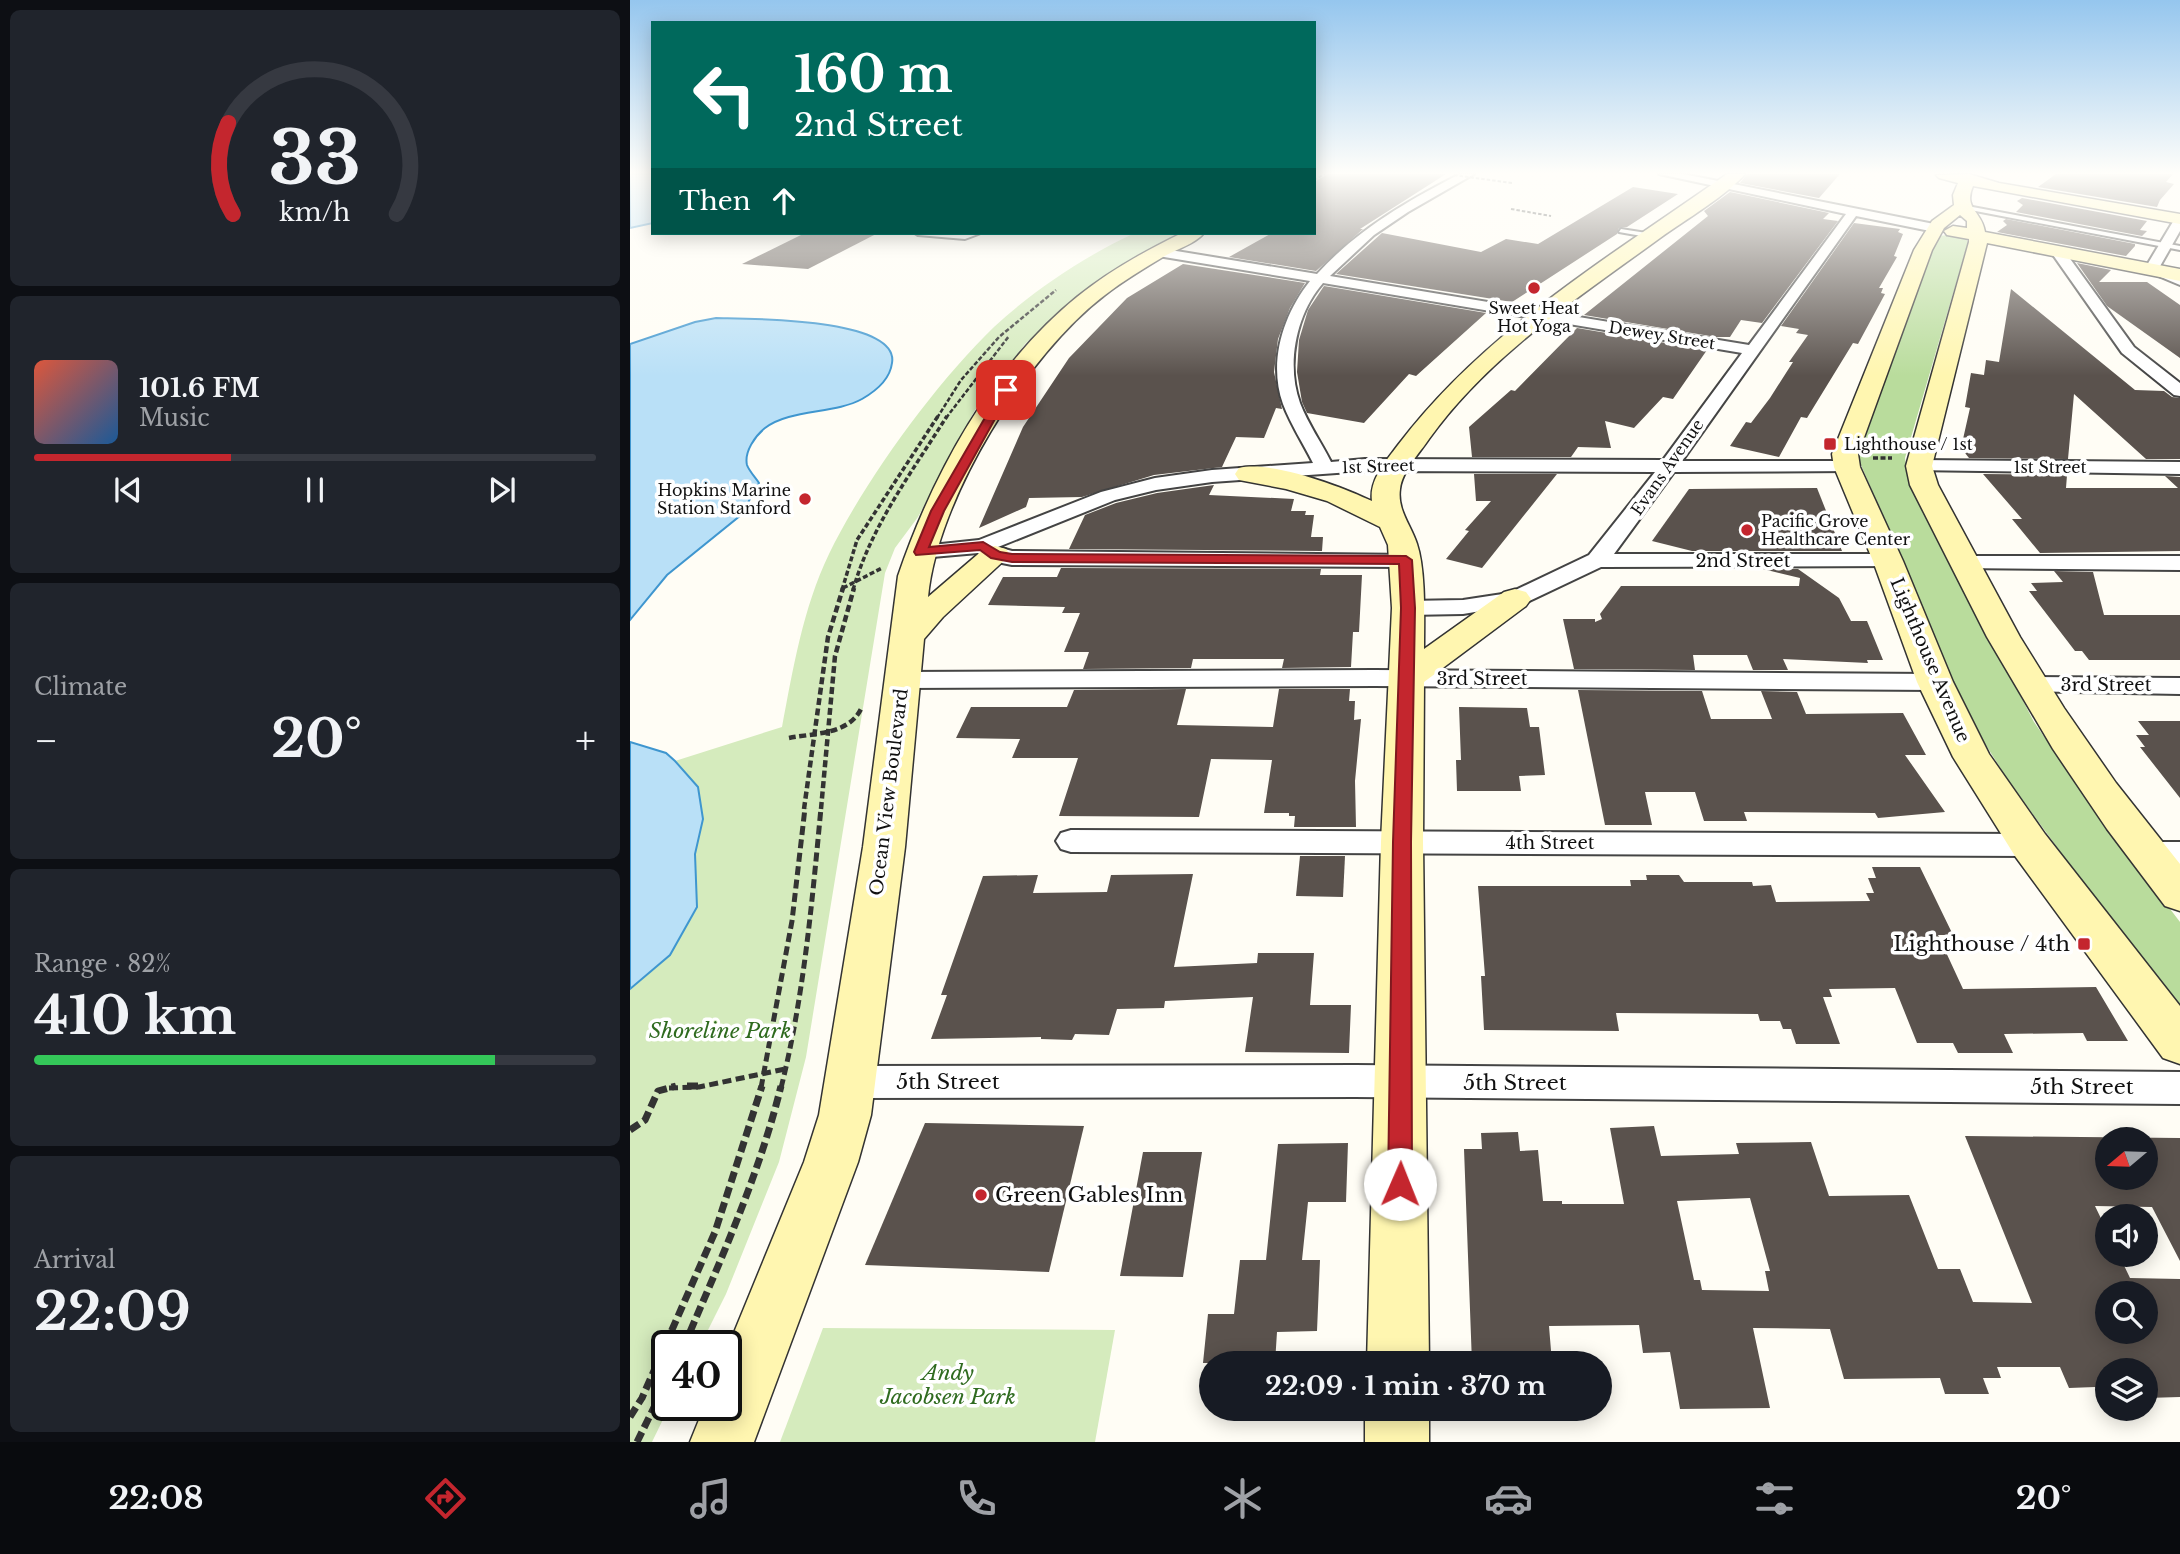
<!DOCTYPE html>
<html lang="en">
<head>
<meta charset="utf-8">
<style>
  :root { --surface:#171b24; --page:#20242c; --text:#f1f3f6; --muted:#9ea1a6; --line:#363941; --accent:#c4262e }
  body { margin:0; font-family:"Libre Baskerville",serif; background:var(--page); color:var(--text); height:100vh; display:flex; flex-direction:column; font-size:26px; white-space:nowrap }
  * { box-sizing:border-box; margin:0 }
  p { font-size:23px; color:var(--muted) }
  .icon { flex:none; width:38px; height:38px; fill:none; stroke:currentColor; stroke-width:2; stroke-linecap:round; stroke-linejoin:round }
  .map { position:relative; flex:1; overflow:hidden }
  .side { display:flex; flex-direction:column; gap:10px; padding:10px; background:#0d0f14; width:630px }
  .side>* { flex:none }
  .hud { position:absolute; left:21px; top:21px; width:665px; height:214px; border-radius:0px; box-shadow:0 4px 18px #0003; background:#00695c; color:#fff; overflow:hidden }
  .needle { width:46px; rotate:251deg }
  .controls { position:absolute; left:1465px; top:1127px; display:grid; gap:14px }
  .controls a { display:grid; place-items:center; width:63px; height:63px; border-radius:50%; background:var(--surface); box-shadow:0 4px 18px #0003; font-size:35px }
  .speed { position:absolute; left:21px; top:1330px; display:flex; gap:14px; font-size:35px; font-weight:700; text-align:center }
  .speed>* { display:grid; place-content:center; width:91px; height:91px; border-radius:50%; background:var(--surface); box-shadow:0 4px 18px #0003; line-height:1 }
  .speed .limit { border:4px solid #111; border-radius:10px; background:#fff; color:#111 }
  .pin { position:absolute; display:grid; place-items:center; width:60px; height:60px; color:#fff; margin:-30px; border-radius:14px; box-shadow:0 4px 10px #0006 }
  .me { position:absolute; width:77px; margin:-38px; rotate:1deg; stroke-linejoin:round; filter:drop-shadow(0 0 5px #0008) }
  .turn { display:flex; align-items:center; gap:24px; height:147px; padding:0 28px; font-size:32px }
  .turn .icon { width:91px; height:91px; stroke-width:2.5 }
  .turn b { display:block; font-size:49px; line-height:60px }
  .then { display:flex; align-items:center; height:66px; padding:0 28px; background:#0003; gap:14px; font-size:26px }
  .big { font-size:52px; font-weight:700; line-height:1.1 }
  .side .tile { flex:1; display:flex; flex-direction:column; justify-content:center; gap:10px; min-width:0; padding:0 24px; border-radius:10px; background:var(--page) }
  .side .dial { align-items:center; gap:0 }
  .dial svg { height:182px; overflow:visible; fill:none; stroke:var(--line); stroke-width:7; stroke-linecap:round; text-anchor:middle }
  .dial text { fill:var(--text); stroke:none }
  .song { display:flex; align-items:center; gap:21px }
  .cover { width:84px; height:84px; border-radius:10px; background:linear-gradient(135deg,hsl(10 70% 55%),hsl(210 70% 35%)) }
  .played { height:7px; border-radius:4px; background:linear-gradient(90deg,var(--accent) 35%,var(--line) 35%) }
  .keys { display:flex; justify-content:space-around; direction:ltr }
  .heat { display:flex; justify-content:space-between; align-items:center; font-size:38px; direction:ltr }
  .charge { height:10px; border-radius:5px; background:linear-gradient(90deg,#34c759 82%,var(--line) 0) }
  .trip { position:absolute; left:569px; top:1351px; width:413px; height:70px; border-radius:35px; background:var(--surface); box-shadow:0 4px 18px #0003; font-weight:700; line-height:70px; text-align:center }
  .menu { display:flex; height:112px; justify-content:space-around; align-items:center; background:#090b0e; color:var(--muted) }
  .menu .icon { width:49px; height:49px }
  .menu .selected { color:var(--accent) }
  .menu b { font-size:32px; color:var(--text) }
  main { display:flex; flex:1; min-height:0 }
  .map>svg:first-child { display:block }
</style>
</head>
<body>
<main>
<section class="side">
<div class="tile dial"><svg viewBox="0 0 100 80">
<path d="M14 69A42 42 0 1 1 86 69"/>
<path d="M14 69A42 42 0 0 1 12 29" stroke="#c4262e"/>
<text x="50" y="56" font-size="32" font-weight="700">33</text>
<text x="50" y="72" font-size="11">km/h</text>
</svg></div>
<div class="tile">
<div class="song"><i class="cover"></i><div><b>101.6 FM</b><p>Music</p></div></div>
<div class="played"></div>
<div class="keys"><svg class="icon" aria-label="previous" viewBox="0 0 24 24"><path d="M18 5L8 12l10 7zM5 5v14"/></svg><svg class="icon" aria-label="pause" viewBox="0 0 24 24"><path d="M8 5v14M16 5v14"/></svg><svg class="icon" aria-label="next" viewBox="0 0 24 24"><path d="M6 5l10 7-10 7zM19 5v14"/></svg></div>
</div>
<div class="tile"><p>Climate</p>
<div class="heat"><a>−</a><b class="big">20°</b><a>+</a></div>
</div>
<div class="tile"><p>Range · 82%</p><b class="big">410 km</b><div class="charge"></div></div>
<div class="tile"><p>Arrival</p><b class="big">22:09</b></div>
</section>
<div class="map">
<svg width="1550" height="1442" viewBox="0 0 1550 1442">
  <rect width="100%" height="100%" fill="#fffdf5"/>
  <g fill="#d5ebbd">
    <path d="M505,233H548L465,284L431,311L395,344L345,410L288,517L265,548L255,573L176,1057L149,1162L96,1294L70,1346H37V1405H40L22,1442H0V742L36,753L45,761L152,727C163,669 173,608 199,554C235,480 305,384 364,327C404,290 455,256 505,233Z"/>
    <path d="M193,1328L485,1330L465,1442H150Z"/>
  </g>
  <path fill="#b9dc9c" d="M1318,235L1336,239L1338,242L1275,458L1278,479L1404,722L1467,813L1550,922V1011L1440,865L1378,780L1340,720L1228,458L1235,431L1308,236Z"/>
  <g fill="#b9e0f7" stroke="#3f96cf" stroke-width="2">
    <path d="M0,174H23V223L0,228Z"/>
    <path d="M86,318C115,319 270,317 262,363C260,379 246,391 232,399C205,414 159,409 135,428C125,436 114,452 117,465C119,471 126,478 129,483L111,515L37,575L0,620V344L65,322Z"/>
    <path d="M0,742L36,753L45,761L68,787L73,819L65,854L67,907L40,955L0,989Z"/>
  </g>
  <g fill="#5a524d" fill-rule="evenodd">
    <path d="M698,174H816L730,229H733L686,271L599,257L642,233H684V182Z"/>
    <path d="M1117,174H1210L1189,198L1110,183Z"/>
    <path d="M1426,174H1543L1536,182L1544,184L1530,200L1527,207L1408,187Z"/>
    <path d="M1003,187L1048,194L997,227L989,228L987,234L882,302L706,274L752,233L851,252L876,239L908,244Z"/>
    <path d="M1100,192L1199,213L1193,219L1208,221L1132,323L1111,320L1100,337H1086L954,315L1078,216L1074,211Z"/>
    <path d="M1392,198L1517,221L1510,230L1517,231L1512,236L1386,212L1393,205L1387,201Z"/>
    <path d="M1376,219L1505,244V246L1496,256L1367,232L1377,225L1373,221Z"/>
    <path d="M1224,223L1270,229L1268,232L1273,234L1264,256L1267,257L1249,288H1253L1251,293L1255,294L1228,344L1223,343L1177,418L1171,417L1149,457L1100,446L1116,422L1121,423L1140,398L1163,362H1159L1178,335L1166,333L1169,329L1151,326Z"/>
    <path d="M175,233H248L178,269L112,264Z"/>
    <path d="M1447,263L1481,270L1469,282H1517L1550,305V358L1477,306Z"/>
    <path d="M553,264L675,283L660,308L648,339L644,372L652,409L646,408L634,438L606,437L592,467L524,475L452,497L399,498L396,507L349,528L393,427L439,358L497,298Z"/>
    <path d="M694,286L856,313L786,376L779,374L734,423L677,413L672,402L667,372L669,340L678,310Z"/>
    <path d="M1381,289L1505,390L1534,391L1542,397L1550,398V459H1516L1444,394L1438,459L1339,458L1331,448L1340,408L1335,407L1341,373L1354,375L1356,360L1369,362Z"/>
    <path d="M947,328L1077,350L1043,399L1033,397L1004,428L975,421L981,448L948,447L941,457H842L839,427L881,390L885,391Z"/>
    <path d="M844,474H927L852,568L816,559L839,531L835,530L861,501H846Z"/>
    <path d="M1353,474L1437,475L1436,488H1548L1535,476L1550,477V551L1410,553L1382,519H1392Z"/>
    <path d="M584,485L579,495L664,499L661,511H676L675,515H684L681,537H693L692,551L439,549L455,515L486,503L527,493Z"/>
    <path d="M1187,488L1212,551H1062L1022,541L1059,489Z"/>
    <path d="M431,568L691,569L690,575H732L729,632H723L721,667L652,668L654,659H563L561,668L453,669L459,652H434L450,613H432L435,607L358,605L373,577H427Z"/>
    <path d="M1133,569H1168L1209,598L1221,621H1237L1253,660H1237L1238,663L1153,659L1158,670H1123L1117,655H1063L1065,670L944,669L933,619H965V622L972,619L970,614L991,586H1169L1170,578Z"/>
    <path d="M1424,571L1463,572L1474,615H1550V660H1459L1452,651H1445L1399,591H1407L1401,583L1433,582Z"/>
    <path d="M556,689L547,725L643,727L649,689H720L719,701H725L724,720L731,719L725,781L726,827H664L665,816H659V813H634L642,760L581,759L569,817L429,816L448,758H382L390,739L326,738L341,707H437L444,690Z"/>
    <path d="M948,690L1072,691L1081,719H1142L1131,691L1167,692L1176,714L1273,713L1296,755H1275L1315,812L1248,818L1245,813L1114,812L1117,821H1074L1065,792H1015L1022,825H975Z"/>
    <path d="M829,707L897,708L900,727H909L915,775L889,776L891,791H827L826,760H831Z"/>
    <path d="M1508,721H1550V798L1510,747H1515L1506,735H1519Z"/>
    <path d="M670,856H715L713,897L666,896Z"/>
    <path d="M1242,867H1290L1323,935H1308L1333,989L1466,987L1498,1041H1457L1453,1033L1374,1034L1383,1053H1328L1323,1043H1287L1265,988L1199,989L1202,997H1193L1210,1044H1166L1161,1029H1153L1150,1021H1130L1128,1014L986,1013L989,1031L854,1030L851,976H855L848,886H1001L1000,880H1017L1016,875H1049L1054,882H1122L1123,886L1141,885L1146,902L1240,901L1236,893H1244L1238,878H1246Z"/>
    <path d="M563,874L544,967L627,963L628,953H684L680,1005H721L719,1053L615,1052L623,997L535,1001L534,1008L487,1009L479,1035L445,1034L442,1040L411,1039V1037L301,1039L317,995H311L353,876L408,875L403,893L477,892L481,875Z"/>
    <path d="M295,1123L454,1126L419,1272L235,1265Z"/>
    <path d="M1024,1126L1031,1156L1109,1154L1106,1143L1181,1142L1199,1196L1279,1195L1308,1269H1330L1343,1302L1402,1303L1335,1136L1550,1138V1261L1522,1207L1465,1206L1477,1231V1255H1489L1500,1278L1550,1279V1397L1516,1398V1370H1477V1398H1470L1465,1387L1439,1388L1430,1367H1367L1371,1378H1353L1359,1394H1315L1310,1378L1214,1379L1200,1329L1123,1328L1140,1408L1050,1409L1040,1352L1013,1353L1009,1325L919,1326L922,1363H842L834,1149H852L851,1133L888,1132L890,1151L908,1150L913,1201H932V1204H994L980,1128ZM1477,1139H1516V1178H1477ZM1120,1198L1140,1271H1135L1139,1291L1072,1290L1070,1280H1064L1047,1201ZM1477,1293H1516V1332H1477Z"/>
    <path d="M718,1143L716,1202H678L672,1260H690L687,1331L647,1332L645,1363H573L578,1314H604L610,1260H636L648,1144Z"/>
    <path d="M513,1152H572L553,1277L490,1276Z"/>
    <path d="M844,1409H927L928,1417L844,1416Z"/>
  </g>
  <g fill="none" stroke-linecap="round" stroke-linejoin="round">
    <defs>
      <g id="lane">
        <path d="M1332,205L1550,246V250L1330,208Z"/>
        <path d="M991,229L1023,234L1026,236L1023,238L989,232Z"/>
        <path d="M285,233L335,235L351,233L335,239L288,235Z"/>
      </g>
      <g id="street">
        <path d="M830,174H844L778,212L744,235L700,276L1119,345L1216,214L1029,174H1053L1309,225L1311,228L1305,232L1226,216L1052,461H1217L1224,463L1227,467L1224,471L1044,472L984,554H1258L1266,556L1269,561L1266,566L971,567L893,604L833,614L778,615L770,613L766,608L770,603L778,601L833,600L879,593L959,555L1025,472L735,471L582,482L526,490L485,500L368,547L382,551L784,555L787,560L784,565L776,567L382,565L357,560L348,553L291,558L283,557L280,552L283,547L349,540L471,492L525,478L582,470L683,463C673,443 661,425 653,404C638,362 653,315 680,281L528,256L521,252L528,248L687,274C727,230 777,201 830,174ZM693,283L1112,353L1033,460L735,459L701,462C691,442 678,424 670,403C656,364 666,314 693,283Z"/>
        <path d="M1550,216V231L1529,268L1550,276V285L1514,270L1544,220Z"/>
        <path d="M1428,248L1433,249L1504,347L1550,383V396L1544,395L1492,353L1421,252Z"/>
        <path d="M1289,460L1550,462V474L1282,470L1279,466L1282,462Z"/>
        <path d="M1335,556H1550V570L1327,568L1324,563L1327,558Z"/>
        <path d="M744,670L1305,674L1314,677L1318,682L1314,687L1305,690L744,686L272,688L263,685L259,680L263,675L272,672Z"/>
        <path d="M1401,677L1550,678V694L1392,691L1388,685L1392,679Z"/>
        <path d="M441,830L1400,834L1411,837L1415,845L1411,853L1400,856L441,852L431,849L426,841L431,833Z"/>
        <path d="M1516,842H1550V864H1516L1505,861L1501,853L1505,845Z"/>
        <path d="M725,1065L1550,1072V1104L725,1097L220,1098L207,1093L202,1082L207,1071L220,1066Z"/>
      </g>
      <g id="secondary">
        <path d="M1097,174H1115C1096,196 1055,220 1030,238C948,298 859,355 799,439C789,454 772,471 770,489C767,510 781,525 787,544C796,571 794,620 794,649L874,592L885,589L896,592L901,599L896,606L794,682L793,842L799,1363H737L751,842L762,608L758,545L750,527L697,501L656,489L609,480L605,474L609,468C642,460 712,487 742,501C739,480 756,461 768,445C855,330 981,256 1097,174Z"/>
        <path d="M1339,174L1369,183L1550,214V224L1343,186C1333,209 1352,211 1355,232L1550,269V281L1357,243L1302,466L1308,485L1390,637L1434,708L1486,783L1550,864V911L1535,906L1477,829L1423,749L1357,637L1280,485L1276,466L1339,242V239L1317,235L1314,231L1323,226L1337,228V221L1330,215L1314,228L1302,250L1228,454L1230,467L1273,561L1323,682L1359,754L1415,834L1550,1006V1064L1533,1058L1385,856L1323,757L1287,682L1243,561L1204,467L1202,454L1284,250L1302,221L1324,205L1323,195L1328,183L1309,178L1306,175Z"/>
        <path d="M552,233H574C565,244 545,250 533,257C513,269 493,281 475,295C397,354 307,499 298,597L354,549L365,546L376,549L380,555L313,617L294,639L275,847L241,1115L228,1162L124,1442H60L75,1405H96V1352L174,1162L189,1115L233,847L268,576C303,473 362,366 447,297C479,271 515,251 552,233Z"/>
        <rect x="735" y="1409" width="64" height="33"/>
      </g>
    </defs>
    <use href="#lane" stroke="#444" stroke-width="4"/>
    <use href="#street" stroke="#444" stroke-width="4"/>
    <use href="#secondary" stroke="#333" stroke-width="3"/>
    <g stroke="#333" stroke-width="2" stroke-dasharray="3.5 2" stroke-linecap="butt">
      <path d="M684,180L695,174"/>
      <path d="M881,209L921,216"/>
    </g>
    <g stroke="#333" stroke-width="2.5" stroke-dasharray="4.5 2" stroke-linecap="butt">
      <path d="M307,418L331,380L369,337L426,290"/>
      <path d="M316,418L379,336"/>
    </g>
    <g stroke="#333" stroke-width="3.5" stroke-dasharray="5 2.5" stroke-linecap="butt">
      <path d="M1243,458H1262"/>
      <path d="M213,588L252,568"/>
      <path d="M212,590L227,540L308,416"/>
      <path d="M223,590C241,526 282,472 317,416"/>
    </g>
    <g stroke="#333" stroke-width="4.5" stroke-dasharray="7 3.5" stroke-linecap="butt">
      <path d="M159,738C184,733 218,735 231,709"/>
      <path d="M174,809L198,637L213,588"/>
      <path d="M191,809L205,656L224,588"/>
    </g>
    <g stroke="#333" stroke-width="5" stroke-dasharray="9 4.5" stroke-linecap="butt">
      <path d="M39,1088L69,1087L155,1069"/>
      <path d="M131,1088L162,921L175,808"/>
      <path d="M151,1088C174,996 182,902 191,808"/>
    </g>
    <g stroke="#333" stroke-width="7" stroke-dasharray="11 5" stroke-linecap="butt">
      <path d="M57,1086H72"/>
      <path d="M0,1130L15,1120L28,1091L46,1086"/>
      <path d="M54,1346C90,1261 129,1176 151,1086"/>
      <path d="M0,1417L12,1398L85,1232L132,1086"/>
      <path d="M7,1442L37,1381"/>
    </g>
    <use href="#lane" fill="#fff" fill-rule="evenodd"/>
    <use href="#street" fill="#fff" fill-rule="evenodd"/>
    <use href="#secondary" fill="#fff6b0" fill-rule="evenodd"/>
    <path stroke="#333" stroke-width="2" stroke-dasharray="3.5 2" stroke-linecap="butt" d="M824,175L882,183"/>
  </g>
  <linearGradient id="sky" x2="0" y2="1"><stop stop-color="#95c6ee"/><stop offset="0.46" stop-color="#fffefa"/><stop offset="1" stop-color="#fffefa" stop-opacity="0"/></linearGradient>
  <rect width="1550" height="376" fill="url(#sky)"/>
  <path fill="#c4262e" stroke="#7f191e" stroke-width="2" d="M376,387L381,390L314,511L299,547L353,542L370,552L382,554L776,556L782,560L785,608L781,842L782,1184L778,1192L770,1196L762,1192L758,1184L763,842L771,608L769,564L382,562L361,558L350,550L286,555L284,552L301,511L371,390Z"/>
  <g fill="#c4262e" stroke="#fff" stroke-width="2.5">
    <circle cx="904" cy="288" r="7"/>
    <rect x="1193" y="437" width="14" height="14" rx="3.5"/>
    <circle cx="175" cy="499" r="7"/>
    <circle cx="1117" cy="530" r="7"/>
    <rect x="1447" y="937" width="14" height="14" rx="3.5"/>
    <circle cx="351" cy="1195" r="7"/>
  </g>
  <g text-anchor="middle" stroke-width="7" stroke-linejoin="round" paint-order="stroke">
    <g font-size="16" fill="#111" stroke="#fff" text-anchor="start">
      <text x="904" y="314" text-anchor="middle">Sweet Heat<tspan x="904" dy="18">Hot Yoga</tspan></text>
      <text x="1214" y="450">Lighthouse / 1st</text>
      <text x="161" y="496" text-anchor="end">Hopkins Marine<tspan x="161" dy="18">Station Stanford</tspan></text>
      <text x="1131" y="527">Pacific Grove<tspan x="1131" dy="18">Healthcare Center</tspan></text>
    </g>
    <g font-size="16" fill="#111" stroke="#fff">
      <text transform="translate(1032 335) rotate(9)" y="6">Dewey Street</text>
      <text transform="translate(748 466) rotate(-2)" y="6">1st Street</text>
      <text transform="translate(1037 467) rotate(-55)" y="6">Evans Avenue</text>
      <text x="1420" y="473">1st Street</text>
    </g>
    <g font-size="18" fill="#111" stroke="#fff">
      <text x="1113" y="567">2nd Street</text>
      <text transform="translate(1300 660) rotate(67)" y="6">Lighthouse Avenue</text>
      <text x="852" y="685">3rd Street</text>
      <text x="1476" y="691">3rd Street</text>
      <text transform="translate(259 792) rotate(-83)" y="6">Ocean View Boulevard</text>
      <text x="920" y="849">4th Street</text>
    </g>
    <g font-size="21" fill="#111" stroke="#fff" text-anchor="end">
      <text x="1440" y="951">Lighthouse / 4th</text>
      <text x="365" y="1202" text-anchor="start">Green Gables Inn</text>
    </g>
    <g font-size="21" font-style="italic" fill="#2f6b1f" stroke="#fff">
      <text x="90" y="1038">Shoreline Park</text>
      <text x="318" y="1380">Andy<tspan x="318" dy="24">Jacobsen Park</tspan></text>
    </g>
    <g font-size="21" fill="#111" stroke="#fff">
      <text x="318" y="1089">5th Street</text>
      <text x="885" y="1090">5th Street</text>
      <text x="1452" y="1094">5th Street</text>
    </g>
  </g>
</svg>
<div class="controls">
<a><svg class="needle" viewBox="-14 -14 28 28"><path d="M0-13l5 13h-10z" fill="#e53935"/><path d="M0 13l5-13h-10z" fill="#9ea1a6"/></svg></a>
<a><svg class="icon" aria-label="sound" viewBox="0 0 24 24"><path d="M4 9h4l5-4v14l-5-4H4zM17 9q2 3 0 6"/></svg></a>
<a><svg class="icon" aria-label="search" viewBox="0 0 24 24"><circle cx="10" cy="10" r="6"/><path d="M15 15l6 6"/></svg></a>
<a><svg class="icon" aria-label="layers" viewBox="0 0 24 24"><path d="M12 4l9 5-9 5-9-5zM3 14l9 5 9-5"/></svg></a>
</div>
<div class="speed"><div class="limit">40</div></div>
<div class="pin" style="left:376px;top:390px;background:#d93025"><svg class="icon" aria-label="arrive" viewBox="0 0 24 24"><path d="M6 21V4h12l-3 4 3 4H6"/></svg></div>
<svg class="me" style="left:770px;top:1184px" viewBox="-20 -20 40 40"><circle r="19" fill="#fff"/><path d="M0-13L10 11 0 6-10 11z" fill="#c4262e"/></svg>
<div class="trip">22:09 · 1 min · 370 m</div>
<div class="hud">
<div class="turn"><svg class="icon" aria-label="left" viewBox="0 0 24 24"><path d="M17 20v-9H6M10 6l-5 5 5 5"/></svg><div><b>160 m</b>2nd Street</div></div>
<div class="then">Then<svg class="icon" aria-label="ahead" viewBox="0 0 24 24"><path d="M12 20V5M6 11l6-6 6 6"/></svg></div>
</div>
</div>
</main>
<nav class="menu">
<b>22:08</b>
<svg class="icon selected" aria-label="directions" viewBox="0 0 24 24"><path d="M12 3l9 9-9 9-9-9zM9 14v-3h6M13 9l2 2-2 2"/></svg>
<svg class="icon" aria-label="music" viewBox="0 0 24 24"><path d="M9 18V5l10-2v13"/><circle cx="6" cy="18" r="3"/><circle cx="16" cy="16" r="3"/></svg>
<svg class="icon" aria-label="phone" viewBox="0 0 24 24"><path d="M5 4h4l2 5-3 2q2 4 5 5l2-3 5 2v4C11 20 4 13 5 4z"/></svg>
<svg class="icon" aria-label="climate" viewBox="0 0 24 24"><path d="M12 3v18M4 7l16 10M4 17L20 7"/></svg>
<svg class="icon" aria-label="car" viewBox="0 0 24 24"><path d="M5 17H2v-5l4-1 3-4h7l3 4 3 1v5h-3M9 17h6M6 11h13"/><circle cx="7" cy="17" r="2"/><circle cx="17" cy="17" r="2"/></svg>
<svg class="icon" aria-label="filters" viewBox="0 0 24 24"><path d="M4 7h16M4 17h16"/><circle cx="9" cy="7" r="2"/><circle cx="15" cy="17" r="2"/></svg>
<b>20°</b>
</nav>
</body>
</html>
